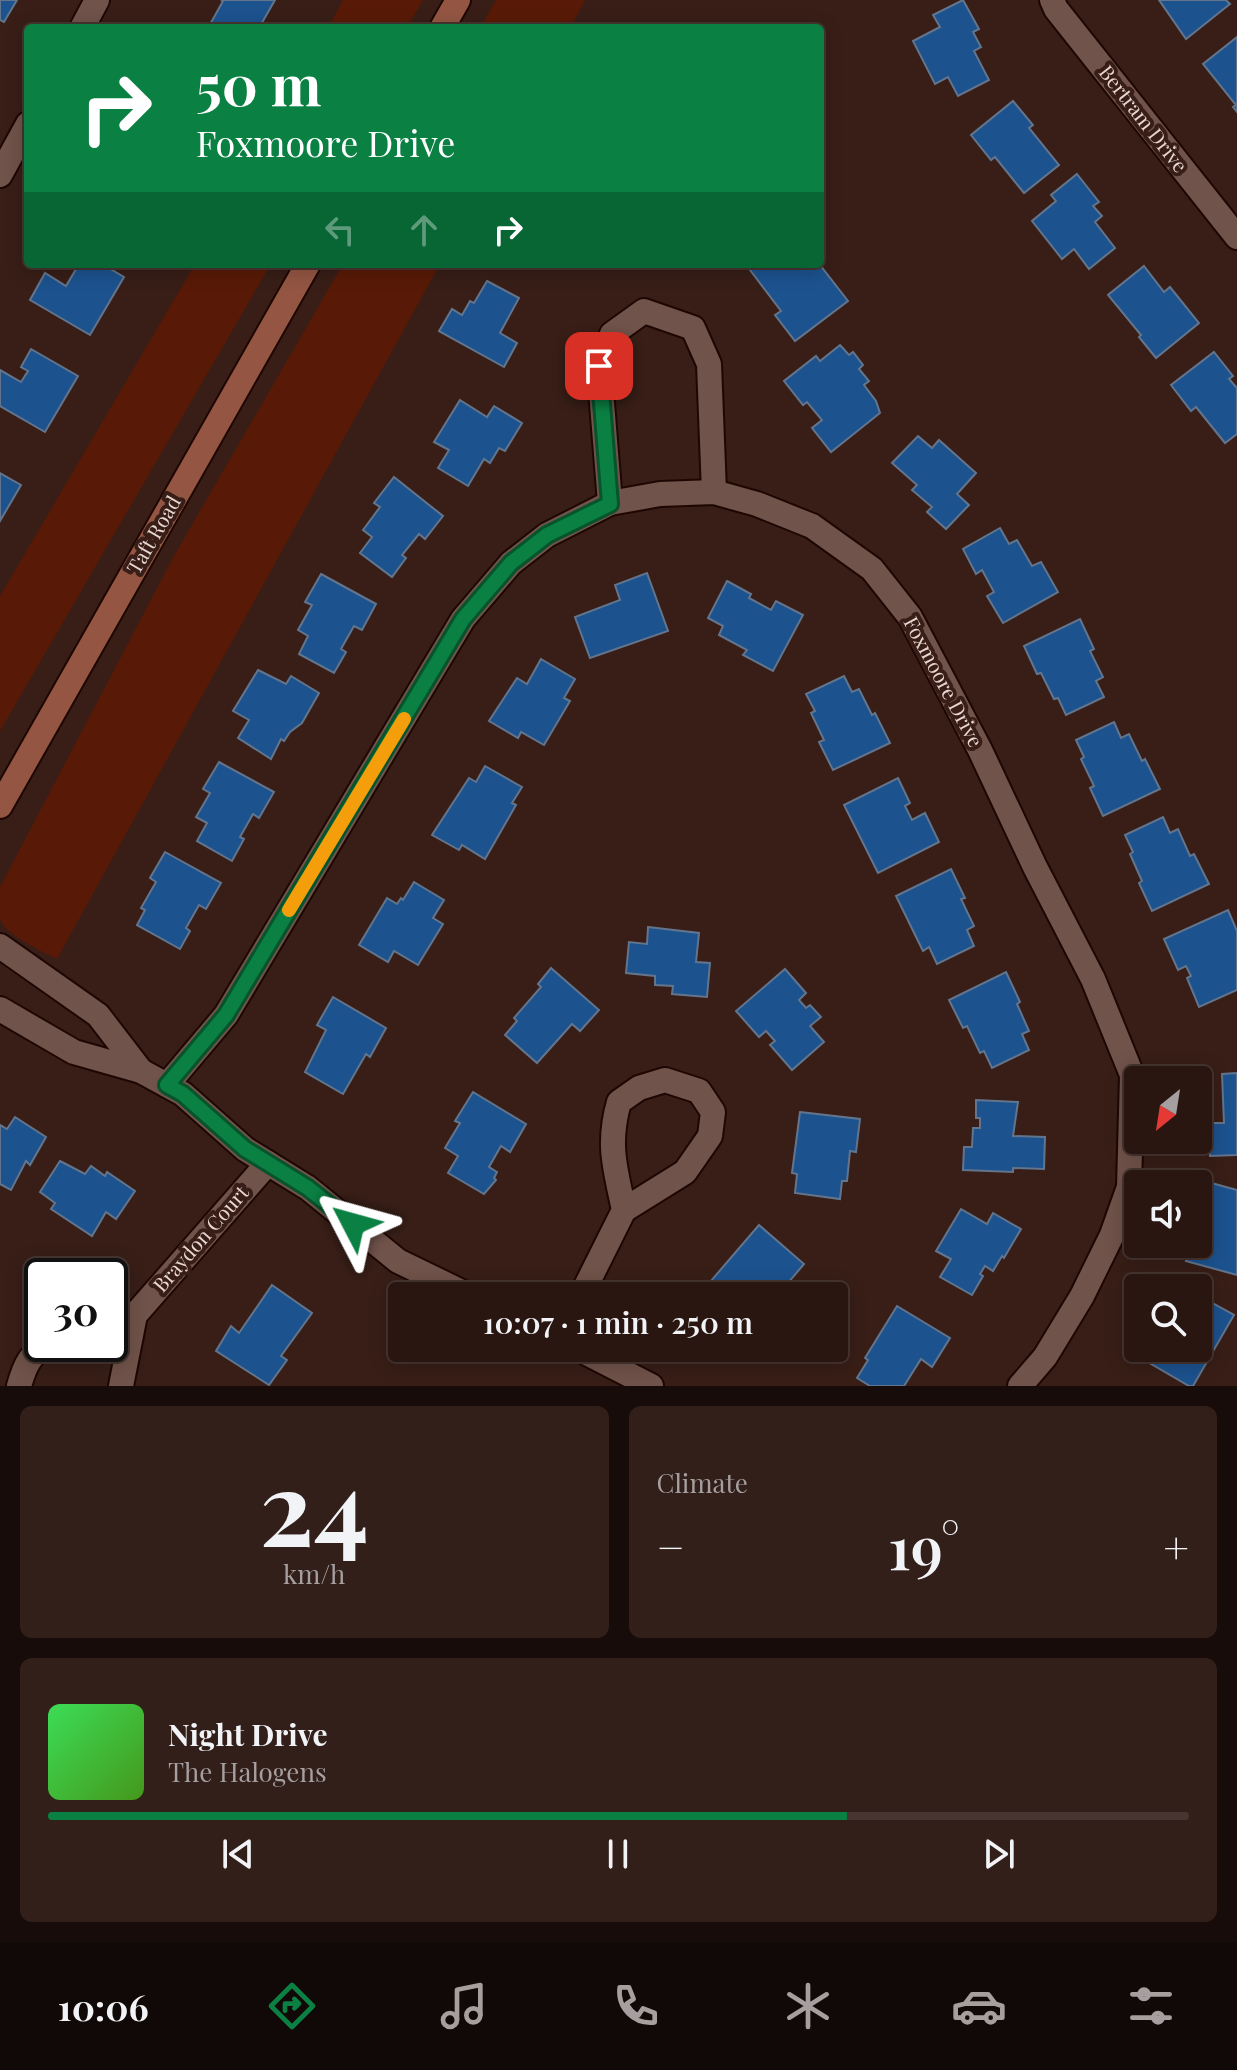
<!DOCTYPE html>
<html lang="en">
<head>
<meta charset="utf-8">
<style>
  :root { --surface:#2a1611; --page:#321f1a; --text:#f1f3f6; --muted:#a59f9f; --line:#463531; --accent:#0b8043 }
  body { margin:0; font-family:"Playfair Display",serif; background:var(--page); color:var(--text); height:100vh; display:flex; flex-direction:column; font-size:30px; white-space:nowrap }
  * { box-sizing:border-box; margin:0 }
  p { font-size:26px; color:var(--muted) }
  .icon { flex:none; width:44px; height:44px; fill:none; stroke:currentColor; stroke-width:2; stroke-linecap:round; stroke-linejoin:round }
  .map { position:relative; height:1386px; overflow:hidden }
  .panel { display:flex; flex-direction:column; gap:20px; padding:20px; background:#170c09; flex:1 }
  .panel>* { flex:none }
  .banner { position:absolute; left:24px; top:24px; width:800px; height:244px; border-radius:8px; box-shadow:0 4px 20px #0003,0 0 0 2px var(--line); background:#0b8043; color:#fff; overflow:hidden }
  .needle { width:52px; rotate:210deg }
  .tools { position:absolute; left:1124px; top:1066px; display:grid; gap:16px }
  .tools a { display:grid; place-items:center; width:88px; height:88px; border-radius:8px; background:var(--surface); box-shadow:0 4px 20px #0003,0 0 0 2px var(--line); font-size:40px }
  .speed { position:absolute; left:24px; top:1258px; display:flex; gap:16px; font-size:40px; font-weight:700; text-align:center }
  .speed>* { display:grid; place-content:center; width:104px; height:104px; border-radius:50%; background:var(--surface); box-shadow:0 4px 20px #0003,0 0 0 2px var(--line); line-height:1 }
  .speed .limit { border:4px solid #111; border-radius:12px; background:#fff; color:#111 }
  .pin { position:absolute; display:grid; place-items:center; width:68px; height:68px; color:#fff; margin:-34px; border-radius:16px; box-shadow:0 4px 12px #0006 }
  .me { position:absolute; width:88px; margin:-44px; rotate:309deg; stroke-linejoin:round; filter:drop-shadow(0 0 6px #0008) }
  .turn { display:flex; align-items:center; gap:28px; height:168px; padding:0 40px; font-size:36px }
  .turn .icon { width:104px; height:104px; stroke-width:2.5 }
  .turn b { display:block; font-size:56px; line-height:68px }
  .lanes { display:flex; align-items:center; height:76px; padding:0 40px; background:#0003; justify-content:center; gap:40px; direction:ltr }
  .lanes .off { opacity:.35 }
  .big { font-size:60px; font-weight:600; line-height:1.1 }
  .panel .tile { flex:1; display:flex; flex-direction:column; justify-content:center; gap:12px; min-width:0; padding:0 28px; border-radius:12px; background:var(--page) }
  .panel .dial { align-items:center; gap:0 }
  .dial b { font-size:104px; line-height:1 }
  .song { display:flex; align-items:center; gap:24px }
  .cover { width:96px; height:96px; border-radius:12px; background:linear-gradient(135deg,hsl(130 70% 55%),hsl(100 70% 35%)) }
  .played { height:8px; border-radius:4px; background:linear-gradient(90deg,var(--accent) 70%,var(--line) 70%) }
  .keys { display:flex; justify-content:space-around; direction:ltr }
  .heat { display:flex; justify-content:space-between; align-items:center; font-size:44px; direction:ltr }
  .panel .tiles { flex:1; display:grid; gap:20px; grid-template-columns:1fr 1fr }
  .tile:last-child { grid-column:span 2 }
  .trip { position:absolute; left:388px; top:1282px; width:460px; height:80px; border-radius:8px; background:var(--surface); box-shadow:0 4px 20px #0003,0 0 0 2px var(--line); font-weight:600; line-height:80px; text-align:center }
  .tab-bar { display:flex; height:128px; justify-content:space-around; align-items:center; background:#110907; color:var(--muted) }
  .tab-bar .icon { width:56px; height:56px }
  .tab-bar .on { color:var(--accent) }
  .tab-bar b { font-size:36px; color:var(--text) }
  .map>svg:first-child { display:block }
</style>
</head>
<body>
<div class="map">
<svg width="1237" height="1386" viewBox="0 0 1237 1386">
  <rect width="100%" height="100%" fill="#381e17"/>
  <g fill="#581a06">
    <path d="M343,0H423L407,28H328Z"/>
    <path d="M496,0H585L570,28H480Z"/>
    <path d="M195,264H271L0,731V596Z"/>
    <path d="M343,264H440L57,959C42,951 5,935 0,919C0,910 0,896 0,887L175,554Z"/>
  </g>
  <g fill="#1c528e" stroke="#63758c" stroke-width="2">
    <path d="M0,0H17L4,22L0,20Z"/>
    <path d="M221,0H275L259,28H208L223,1Z"/>
    <path d="M963,0L979,29L973,32L981,47L974,51L989,80L958,96L948,77L935,84L913,41L940,27L933,15Z"/>
    <path d="M1159,0H1226L1230,4L1186,39Z"/>
    <path d="M1237,37V112L1233,107L1236,105L1203,64Z"/>
    <path d="M1013,101L1033,125L1029,128L1059,165L1024,193L995,157L991,160L971,135Z"/>
    <path d="M1077,174L1099,202L1093,206L1102,216L1095,222L1115,248L1089,269L1074,249L1062,259L1032,221L1056,201L1051,195Z"/>
    <path d="M79,264H102L124,277L90,335L30,300L45,273L66,286Z"/>
    <path d="M758,264H815L818,268L820,265L848,301L795,341L775,315L781,311L750,270Z"/>
    <path d="M1144,266L1164,292L1170,287L1199,323L1156,358L1139,337L1141,335L1108,295Z"/>
    <path d="M487,281L519,298L500,333L517,343L504,367L439,331L452,309L462,315L470,301L474,303Z"/>
    <path d="M840,345L849,355L853,352L863,365L859,369L869,381L864,385L876,401L880,413L831,452L812,428L822,420L807,402L803,405L784,381L816,356L820,361Z"/>
    <path d="M31,349L78,376L45,432L0,406V370L21,382L28,371L21,367Z"/>
    <path d="M1214,352L1233,376L1229,379L1237,388V434L1225,443L1196,407L1191,411L1171,385Z"/>
    <path d="M460,400L487,417L494,406L522,423L505,451L499,448L490,463L484,459L468,486L438,468L449,450L434,442Z"/>
    <path d="M918,436L932,448L939,440L976,473L957,494L969,505L946,529L927,512L932,507L912,490L917,485L892,463Z"/>
    <path d="M0,473L21,485L0,521Z"/>
    <path d="M394,477L443,516L425,539L419,534L402,555L406,558L392,577L360,553L372,537L363,530L380,507L374,503Z"/>
    <path d="M1000,528L1009,544L1017,540L1032,566L1041,562L1058,592L1003,623L987,596L994,592L982,570L976,574L963,549Z"/>
    <path d="M647,573L668,631L590,658L575,617L620,600L615,585Z"/>
    <path d="M321,574L376,604L362,630L354,626L341,649L346,652L334,673L299,654L308,636L298,630L312,605L305,602Z"/>
    <path d="M727,581L751,594L749,598L771,610L776,601L803,615L773,671L743,655L747,650L719,635L723,626L708,618Z"/>
    <path d="M1080,619L1094,649L1090,651L1103,677L1096,681L1104,697L1066,715L1058,698L1054,699L1041,673L1037,674L1024,646Z"/>
    <path d="M541,659L575,679L564,698L570,701L544,745L521,732L518,738L489,721L517,678L527,684Z"/>
    <path d="M258,670L286,684L291,676L319,693L302,723L290,732L284,741L281,739L271,759L238,738L249,720L233,711Z"/>
    <path d="M844,676L852,692L859,689L872,715L875,713L890,743L833,770L819,742L824,740L811,713L815,711L806,694Z"/>
    <path d="M1114,722L1121,738L1129,734L1142,761L1145,759L1160,789L1103,816L1090,788L1094,786L1081,759L1084,757L1076,740Z"/>
    <path d="M219,762L274,792L259,818L253,814L240,837L244,839L232,861L197,841L207,823L196,817L210,793L203,789Z"/>
    <path d="M485,766L522,787L512,803L516,805L485,859L462,845L459,850L432,835L469,778L476,782Z"/>
    <path d="M898,778L910,803L905,806L912,820L925,813L939,842L878,873L844,805Z"/>
    <path d="M1163,817L1170,833L1178,829L1190,856L1194,854L1209,884L1152,911L1139,883L1142,881L1130,854L1133,852L1125,835Z"/>
    <path d="M165,852L221,883L206,909L199,905L186,928L190,931L180,949L137,925L145,910L141,908L156,882L150,878Z"/>
    <path d="M951,869L965,898L961,899L974,926L967,930L974,946L937,964L929,947L923,951L896,896Z"/>
    <path d="M414,882L444,900L433,918L443,924L418,965L394,951L388,962L359,945L387,898L397,904L401,898L403,900Z"/>
    <path d="M1228,910L1237,931V990L1199,1007L1187,978L1191,976L1186,966L1178,970L1164,939Z"/>
    <path d="M648,927L699,933L696,962L710,963L707,997L672,994L673,986L655,985V976L626,973L629,942L647,944Z"/>
    <path d="M551,968L599,1010L580,1031L572,1024L537,1063L505,1035L517,1021L514,1018L541,987L538,984Z"/>
    <path d="M785,969L806,993L799,1000L806,1008L810,1005L821,1017L810,1026L824,1042L792,1070L770,1045L775,1041L766,1031L759,1037L736,1011Z"/>
    <path d="M1006,972L1020,1002L1017,1004L1029,1031L1022,1034L1029,1050L992,1068L984,1051L980,1053L967,1026L963,1028L949,1000Z"/>
    <path d="M333,997L386,1028L370,1057L366,1054L343,1094L305,1072L326,1030L317,1025Z"/>
    <path d="M1237,1073V1155L1210,1156L1208,1123H1224L1222,1074Z"/>
    <path d="M473,1092L526,1124L510,1152L501,1146L489,1167L497,1172L494,1178L496,1180L484,1194L448,1173L458,1156L445,1148L460,1123L455,1121Z"/>
    <path d="M976,1100L1018,1102L1013,1136L1045,1137L1044,1169L1013,1168V1172L963,1170L964,1147H972L973,1128H980V1118H976Z"/>
    <path d="M800,1112L860,1119L856,1152L850,1151L847,1181H842L840,1199L795,1193L797,1174L792,1173Z"/>
    <path d="M15,1117L46,1137L30,1165L26,1161L11,1190L0,1184V1125L7,1129Z"/>
    <path d="M60,1161L85,1174L91,1166L105,1176L107,1172L135,1191L116,1219L106,1212L92,1236L51,1209L55,1203L40,1192Z"/>
    <path d="M1208,1182L1237,1190V1275L1186,1261L1191,1244H1198V1231L1201,1232L1207,1210L1201,1208Z"/>
    <path d="M961,1209L987,1224L993,1213L1021,1229L1004,1258L1002,1256L993,1271L985,1266L980,1274L983,1276L972,1295L940,1277L951,1259L936,1251Z"/>
    <path d="M759,1225L804,1264L777,1296H713L704,1289Z"/>
    <path d="M272,1285L312,1313L281,1356L287,1360L269,1385L216,1351L231,1326L239,1333Z"/>
    <path d="M1198,1295L1234,1315L1193,1386H1189L1141,1358L1146,1348H1198Z"/>
    <path d="M897,1306L950,1338L932,1367L921,1359L904,1386H870L857,1378L868,1360L865,1358Z"/>
  </g>
  <g fill="none" stroke-linecap="round" stroke-linejoin="round">
    <defs>
      <g id="street">
        <path d="M1052,0L1056,9L1237,237"/>
        <path d="M82,28L97,0"/>
        <path d="M0,175L28,124"/>
        <path d="M610,503L599,366L612,334L644,311L693,328L709,364L714,492"/>
        <path d="M0,946L98,1015L141,1071"/>
        <path d="M0,1009L74,1052L141,1071L183,1094L245,1149L308,1188L398,1261L470,1296"/>
        <path d="M167,1085L226,1015L463,619L511,563L547,535L610,503L660,494L714,492L757,504L812,526L872,569L910,617L980,750L1035,867L1093,979L1132,1075L1129,1187L1112,1235L1082,1296L1045,1357L1020,1386"/>
        <path d="M581,1296L624,1210L685,1172L710,1136L713,1112L699,1091L665,1080L639,1088L619,1102C607,1144 615,1168 624,1210"/>
        <path d="M110,1323L135,1315"/>
        <path d="M577,1348L651,1386"/>
        <path d="M19,1386C24,1368 31,1350 50,1344"/>
        <path d="M121,1386L135,1315L268,1163"/>
      </g>
      <g id="secondary">
        <path d="M442,28L458,0"/>
        <path d="M0,806L308,264"/>
      </g>
    </defs>
    <use href="#street" stroke="#1e0703" stroke-width="28"/>
    <use href="#secondary" stroke="#1e0703" stroke-width="28"/>
    <use href="#street" stroke="#70534a" stroke-width="24"/>
    <use href="#secondary" stroke="#945643" stroke-width="24"/>
  </g>
  <g fill="none" stroke-linecap="round" stroke-linejoin="round">
    <defs>
      <path id="route" d="M353,1224L308,1188L245,1149L183,1094L167,1085L226,1015L463,619L511,563L547,535L610,504L599,366"/>
    </defs>
    <use href="#route" stroke="#07532c" stroke-width="20"/>
    <use href="#route" stroke="#0b8043" stroke-width="14"/>
    <path stroke="#f59e0b" stroke-width="14" d="M289,910L404,719"/>
  </g>
  <g text-anchor="middle" stroke-width="8" stroke-linejoin="round" paint-order="stroke">
    <g font-size="20" fill="#e9d7d2" stroke="#381e17">
      <text transform="translate(1143 119) rotate(52)" y="7">Bertram Drive</text>
      <text transform="translate(154 535) rotate(-60)" y="7">Taft Road</text>
      <text transform="translate(943 682) rotate(62)" y="7">Foxmoore Drive</text>
      <text transform="translate(201 1239) rotate(-49)" y="7">Braydon Court</text>
    </g>
  </g>
</svg>
<div class="tools">
<a><svg class="needle" viewBox="-14 -14 28 28"><path d="M0-13l5 13h-10z" fill="#e53935"/><path d="M0 13l5-13h-10z" fill="#a59f9f"/></svg></a>
<a><svg class="icon" aria-label="sound" viewBox="0 0 24 24"><path d="M4 9h4l5-4v14l-5-4H4zM17 9q2 3 0 6"/></svg></a>
<a><svg class="icon" aria-label="search" viewBox="0 0 24 24"><circle cx="10" cy="10" r="6"/><path d="M15 15l6 6"/></svg></a>
</div>
<div class="speed"><div class="limit">30</div></div>
<div class="pin" style="left:599px;top:366px;background:#d93025"><svg class="icon" aria-label="arrive" viewBox="0 0 24 24"><path d="M6 21V4h12l-3 4 3 4H6"/></svg></div>
<svg class="me" style="left:353px;top:1224px" viewBox="-20 -20 40 40"><path d="M0-17L14 15 0 8-14 15z" fill="#0b8043" stroke="#fff" stroke-width="4"/></svg>
<div class="trip">10:07 · 1 min · 250 m</div>
<div class="banner">
<div class="turn"><svg class="icon" aria-label="right" viewBox="0 0 24 24"><path d="M7 20v-9h11M14 6l5 5-5 5"/></svg><div><b>50 m</b>Foxmoore Drive</div></div>
<div class="lanes"><svg class="icon off" aria-label="left" viewBox="0 0 24 24"><path d="M17 20v-9H6M10 6l-5 5 5 5"/></svg><svg class="icon off" aria-label="ahead" viewBox="0 0 24 24"><path d="M12 20V5M6 11l6-6 6 6"/></svg><svg class="icon" aria-label="right" viewBox="0 0 24 24"><path d="M7 20v-9h11M14 6l5 5-5 5"/></svg></div>
</div>
</div>
<section class="panel">
<div class="tiles">
<div class="tile dial"><b>24</b><p>km/h</p></div>
<div class="tile"><p>Climate</p>
<div class="heat"><a>−</a><b class="big">19°</b><a>+</a></div>
</div>
<div class="tile">
<div class="song"><i class="cover"></i><div><b>Night Drive</b><p>The Halogens</p></div></div>
<div class="played"></div>
<div class="keys"><svg class="icon" aria-label="previous" viewBox="0 0 24 24"><path d="M18 5L8 12l10 7zM5 5v14"/></svg><svg class="icon" aria-label="pause" viewBox="0 0 24 24"><path d="M8 5v14M16 5v14"/></svg><svg class="icon" aria-label="next" viewBox="0 0 24 24"><path d="M6 5l10 7-10 7zM19 5v14"/></svg></div>
</div>
</div>
</section>
<nav class="tab-bar">
<b>10:06</b>
<svg class="icon on" aria-label="directions" viewBox="0 0 24 24"><path d="M12 3l9 9-9 9-9-9zM9 14v-3h6M13 9l2 2-2 2"/></svg>
<svg class="icon" aria-label="music" viewBox="0 0 24 24"><path d="M9 18V5l10-2v13"/><circle cx="6" cy="18" r="3"/><circle cx="16" cy="16" r="3"/></svg>
<svg class="icon" aria-label="phone" viewBox="0 0 24 24"><path d="M5 4h4l2 5-3 2q2 4 5 5l2-3 5 2v4C11 20 4 13 5 4z"/></svg>
<svg class="icon" aria-label="climate" viewBox="0 0 24 24"><path d="M12 3v18M4 7l16 10M4 17L20 7"/></svg>
<svg class="icon" aria-label="car" viewBox="0 0 24 24"><path d="M5 17H2v-5l4-1 3-4h7l3 4 3 1v5h-3M9 17h6M6 11h13"/><circle cx="7" cy="17" r="2"/><circle cx="17" cy="17" r="2"/></svg>
<svg class="icon" aria-label="filters" viewBox="0 0 24 24"><path d="M4 7h16M4 17h16"/><circle cx="9" cy="7" r="2"/><circle cx="15" cy="17" r="2"/></svg>
</nav>
</body>
</html>
